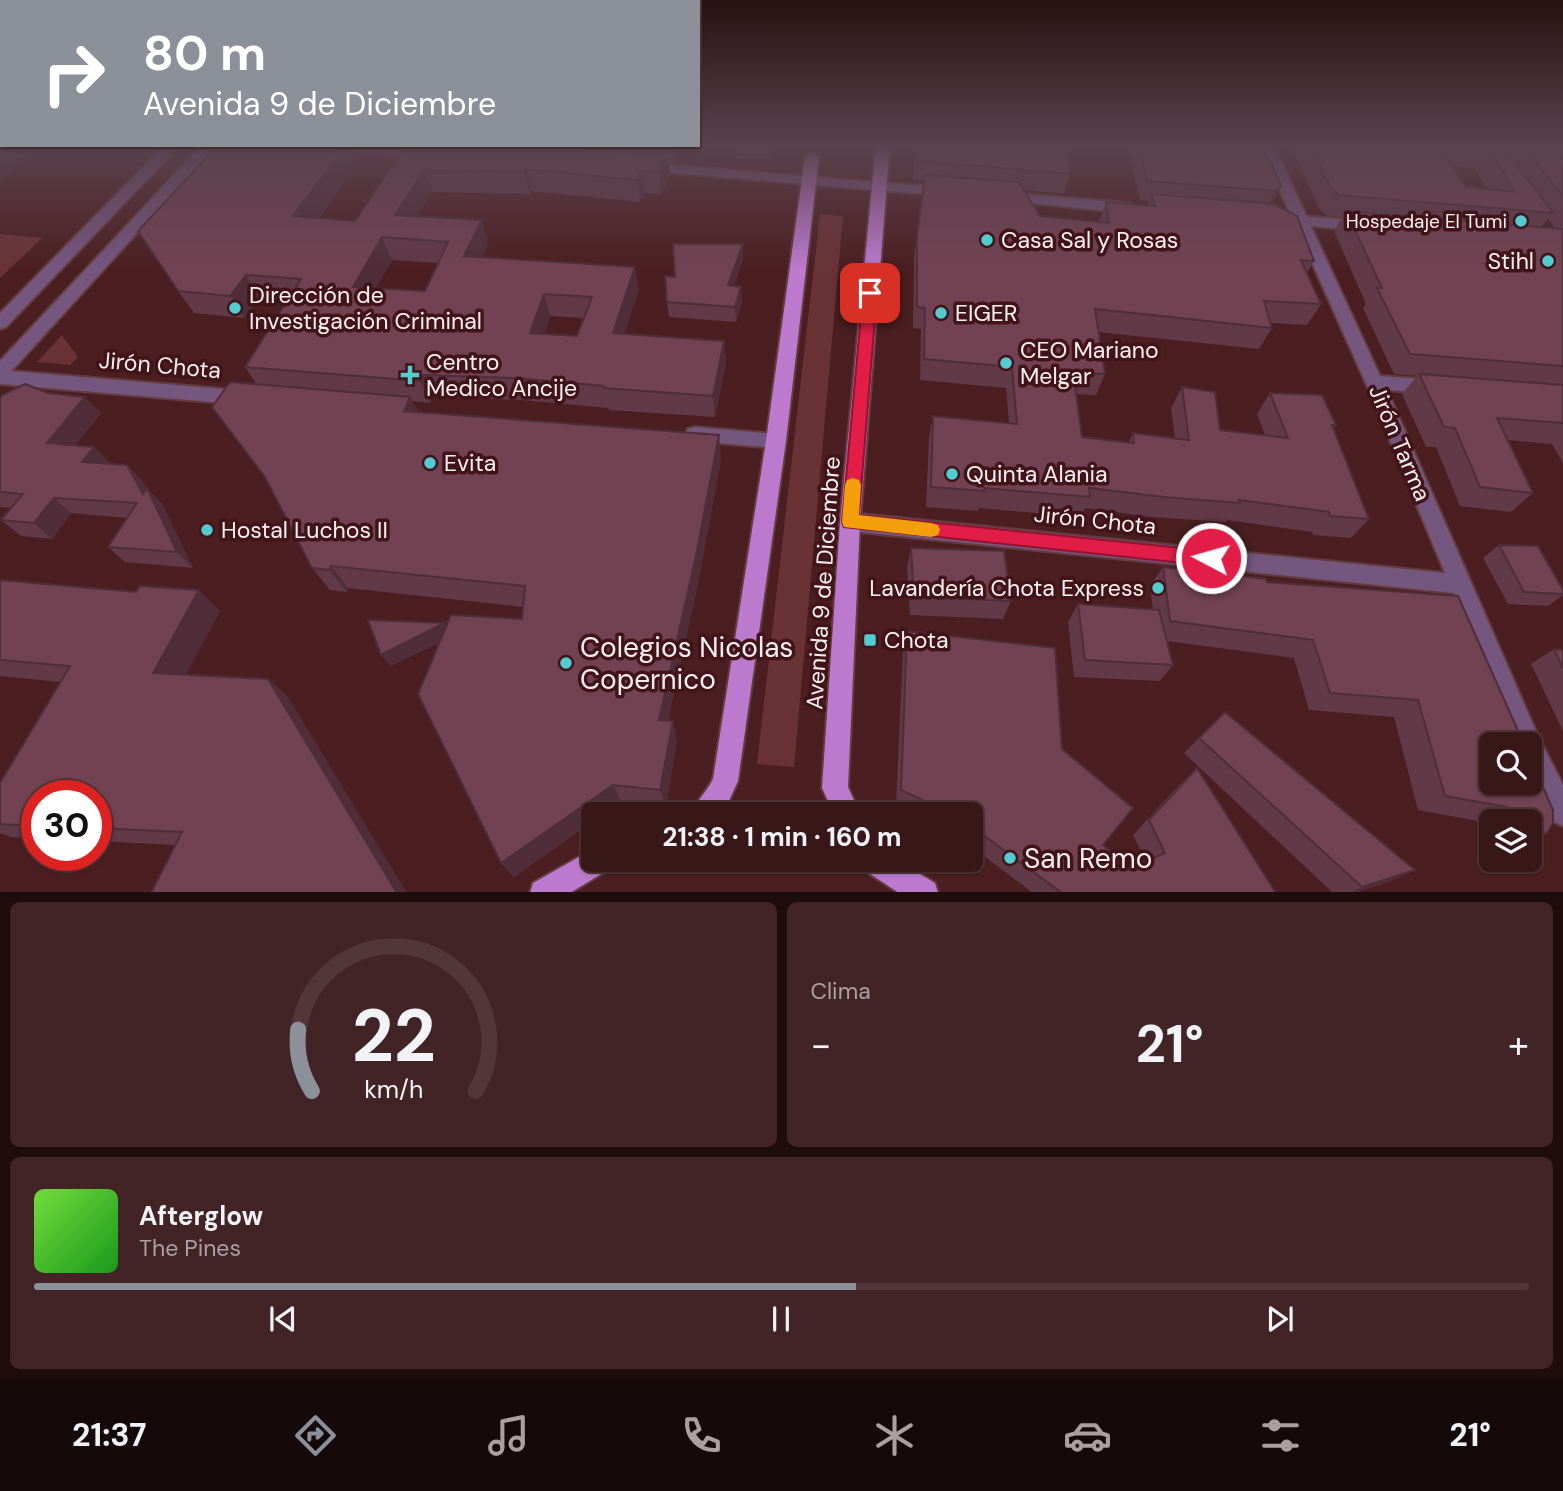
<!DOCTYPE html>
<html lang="es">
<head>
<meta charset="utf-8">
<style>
  :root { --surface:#381719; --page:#432426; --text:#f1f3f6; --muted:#ab9fa2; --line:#523638; --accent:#8c9099 }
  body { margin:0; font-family:"DM Sans",sans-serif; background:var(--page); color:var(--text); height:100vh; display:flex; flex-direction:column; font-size:26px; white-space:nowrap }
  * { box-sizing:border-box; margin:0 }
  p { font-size:23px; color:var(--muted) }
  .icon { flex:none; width:38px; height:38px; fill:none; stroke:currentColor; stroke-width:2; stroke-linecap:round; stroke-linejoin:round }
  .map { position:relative; height:892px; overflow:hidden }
  .drawer { display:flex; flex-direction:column; gap:10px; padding:10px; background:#1f0d0e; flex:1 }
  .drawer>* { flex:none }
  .guide { position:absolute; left:0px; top:0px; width:700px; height:147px; box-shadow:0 2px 5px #0004,0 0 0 2px var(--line); background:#8c9099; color:#fff; overflow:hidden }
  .buttons { position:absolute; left:1479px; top:732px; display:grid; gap:14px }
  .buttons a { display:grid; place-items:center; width:63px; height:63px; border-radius:10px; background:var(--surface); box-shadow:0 2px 5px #0004,0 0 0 2px var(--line); font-size:35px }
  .speed { position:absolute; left:21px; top:780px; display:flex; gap:14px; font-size:35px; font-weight:700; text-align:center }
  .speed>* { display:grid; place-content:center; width:91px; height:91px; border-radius:50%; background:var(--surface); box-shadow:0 2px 5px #0004,0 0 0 2px var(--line); line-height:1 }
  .speed .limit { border:10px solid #d22; background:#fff; color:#111 }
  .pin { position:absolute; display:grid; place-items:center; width:60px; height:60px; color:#fff; margin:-30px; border-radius:14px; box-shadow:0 4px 10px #0006 }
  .me { position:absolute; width:77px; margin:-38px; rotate:276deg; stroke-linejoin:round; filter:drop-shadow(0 0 5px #0008) }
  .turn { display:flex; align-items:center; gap:24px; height:147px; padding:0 28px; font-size:32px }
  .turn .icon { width:91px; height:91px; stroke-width:2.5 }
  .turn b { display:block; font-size:49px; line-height:60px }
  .big { font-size:52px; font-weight:700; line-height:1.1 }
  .drawer .widget { flex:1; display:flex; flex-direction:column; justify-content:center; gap:10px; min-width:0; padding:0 24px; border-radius:10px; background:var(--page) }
  .drawer .dial { align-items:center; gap:0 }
  .dial svg { height:182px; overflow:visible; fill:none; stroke:var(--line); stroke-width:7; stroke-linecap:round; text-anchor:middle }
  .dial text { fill:var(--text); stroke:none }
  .song { display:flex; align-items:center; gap:21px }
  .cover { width:84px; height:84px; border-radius:10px; background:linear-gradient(135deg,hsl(100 70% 55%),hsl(120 70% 35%)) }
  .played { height:7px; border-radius:4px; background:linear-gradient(90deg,var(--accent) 55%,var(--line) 55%) }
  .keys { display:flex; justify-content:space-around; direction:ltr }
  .heat { display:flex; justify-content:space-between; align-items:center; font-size:38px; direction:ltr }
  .drawer .tiles { flex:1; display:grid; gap:10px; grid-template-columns:1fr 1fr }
  .widget:last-child { grid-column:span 2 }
  .trip { position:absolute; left:581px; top:802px; width:402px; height:70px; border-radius:10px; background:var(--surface); box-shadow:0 2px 5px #0004,0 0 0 2px var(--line); font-weight:700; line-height:70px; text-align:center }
  .tabs { display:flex; height:112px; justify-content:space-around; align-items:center; background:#16090a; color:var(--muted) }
  .tabs .icon { width:49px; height:49px }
  .tabs .selected { color:var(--accent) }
  .tabs b { font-size:32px; color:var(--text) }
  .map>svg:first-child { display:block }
</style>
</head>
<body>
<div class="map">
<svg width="1563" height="893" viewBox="0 0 1563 893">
  <rect width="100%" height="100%" fill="#4b1f21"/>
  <g fill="#693336">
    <path d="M820,214L843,216L794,767L757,764Z"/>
    <path d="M0,234L42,238L0,278Z"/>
    <path d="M62,335L78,357L70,365L37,362Z"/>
  </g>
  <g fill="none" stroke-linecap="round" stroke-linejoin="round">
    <defs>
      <g id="minor">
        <path d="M1259,144H1273L1380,376L1436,380L1442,382L1445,387L1442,392L1436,394L1387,390L1538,736L1563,785V826L1554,822L1530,771V744H1517L1454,593L850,531L843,528L840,522L843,516L850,513L1445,573L1368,388Z"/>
        <path d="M0,370L247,391L254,393L256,398L254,403L247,405L0,384Z"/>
        <path d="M695,427L776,434L783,436L786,441L783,446L776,448L695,441L688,439L685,434L688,429Z"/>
      </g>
      <g id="tertiary">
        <path d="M165,145H180L6,327L0,329V313Z"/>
        <path d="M202,145H217L6,377L0,378V361Z"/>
        <path d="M265,145L428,149L435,153L428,157L272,149Z"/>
        <path d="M643,163L948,188L955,192L948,196L638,170L636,167Z"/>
        <path d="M1006,193L1129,203L1136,208L1129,213L1001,200L999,197Z"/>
        <path d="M1275,214L1363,221L1371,226L1363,231L1270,222L1267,219L1270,216Z"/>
      </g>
      <g id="primary">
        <path d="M876,144H890L860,522L848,787L860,814H834L822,788L840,522Z"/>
        <path d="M812,153L819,157L786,441L738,781L723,814H691C696,801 706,793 713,779L766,441L805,157Z"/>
        <path d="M593,849V859H615L611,868L570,893H530L533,883Z"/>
        <path d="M857,859H895L935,883L938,893H899L861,868Z"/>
      </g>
    </defs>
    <use href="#minor" stroke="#643c3e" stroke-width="4"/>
    <use href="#tertiary" stroke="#643c3e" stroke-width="4"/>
    <use href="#primary" stroke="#643c3e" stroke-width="4"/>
    <use href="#minor" fill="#75567f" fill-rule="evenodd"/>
    <use href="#tertiary" fill="#75567f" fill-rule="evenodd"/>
    <use href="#primary" fill="#bb7ace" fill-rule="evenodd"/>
  </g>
  <g fill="#613947" fill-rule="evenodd">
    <path d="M737,144H771L769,159H737Z"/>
    <path d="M914,144L1070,174L1064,194L1024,190L1040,216L1099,222L1106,202L1147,205L1149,201L1140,200L1126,144H1260L1267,159L1281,186L1272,204L1314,261L1307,273L1321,304L1307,325L1271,323L1272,328L1259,349L1098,332L1105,374L1096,395L1076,394L1082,437L1129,442L1133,433L1175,438L1171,408L1182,387L1220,430L1265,435L1257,414L1270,393L1336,425L1333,429L1369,519L1351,538L1313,535L1312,532L1227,520L1226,522L1152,517L1085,508L1081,517L979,508L978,511L926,507L929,437L933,416L1009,423L1006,388L920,380L921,329L913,328L914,258L924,181L913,180Z"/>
    <path d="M1290,144H1557L1561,149H1563V463L1552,444L1508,440L1533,493L1511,512L1460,506L1436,447H1426L1402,394L1417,376L1394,374L1363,308L1366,304L1334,231L1342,217L1327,216L1320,210ZM1453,167L1475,168L1487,189L1466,187ZM1548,219L1555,228L1541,227Z"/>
    <path d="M410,145H680L674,163H668L670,176L661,194L645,193L640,202L531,191L530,194L432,192L417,216L489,242L482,257L639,289L624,334L724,341L726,363L715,417L609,410L608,408L521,400L433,397L430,403L412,401L418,412L721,459L699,578L668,721L677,740L666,806L621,801L593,814V821L514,877L501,863L440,642L390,666L444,623L446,626L522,619L523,607L348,588L347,592L330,590L312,568L257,385L245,367L288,299L260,297L244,318L194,313L178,291L357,164L319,218L355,221ZM392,260L438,263L425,291L375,288ZM550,316L584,318L577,336L544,334Z"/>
    <path d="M743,244V259L734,286L742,302L736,322L669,317L667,302L675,277Z"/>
    <path d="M0,398L101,413L75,445L109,464L127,465L142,481L147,489L162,504L193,568L125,562L108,547L127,518L71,513L52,539L21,536L1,520L12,508L0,507Z"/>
    <path d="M1499,545L1563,590V595L1548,606L1508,604L1483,558Z"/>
    <path d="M911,548L1011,601L1003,619L910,615L907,567Z"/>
    <path d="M1163,567L1267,582L1458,596L1547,833L1530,840V821H1491V838L1478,821L1418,810L1394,717L1309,710L1294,658L1167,641L1173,665L1160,681L1074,677L1068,622L1078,604L1153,609L1150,586Z"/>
    <path d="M0,580L220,611L186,674L268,679L288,697L176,845L96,841V796H37V838L11,837L0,833V824L61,682L0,676Z"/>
    <path d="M907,631L1062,749L1103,845L1131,868L1146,861L1133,835L1180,784L1197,768L1276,893H1033L971,846V814H914L896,805L903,651Z"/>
    <path d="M1554,649L1563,650V731L1531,664Z"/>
    <path d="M1225,712L1415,870L1390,881L1355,893H1333L1184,753Z"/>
  </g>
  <g fill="#4f2e39">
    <path d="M2,144V145H38L0,180V145Z"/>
    <path d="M346,145H349L357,164L304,238L293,216Z"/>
    <path d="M673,145H680L674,163L672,146Z"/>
    <path d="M667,154L670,176L661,194L659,172Z"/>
    <path d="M526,169L531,191L530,194L524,172Z"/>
    <path d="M424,170L432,192L404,237L395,215Z"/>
    <path d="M642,171L645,193L640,202L637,180Z"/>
    <path d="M1281,186L1271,206L1265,211L1275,191Z"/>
    <path d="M482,220L489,242L471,278L464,256Z"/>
    <path d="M382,237L392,260L364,309L353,287Z"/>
    <path d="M743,244V259L729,300L728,285Z"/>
    <path d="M635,267L639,289L617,355L613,333Z"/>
    <path d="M246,275L260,297L244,318L230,296Z"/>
    <path d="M741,287L742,302L736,322L735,307Z"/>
    <path d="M544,294L550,316L537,355L530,333Z"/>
    <path d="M724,341L726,363L715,417L713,396Z"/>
    <path d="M423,375L433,397L430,403L420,381Z"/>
    <path d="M85,397L101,413L64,459L47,443Z"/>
    <path d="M410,397L422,421L404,411Z"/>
    <path d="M719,435L721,459L699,578L664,738L659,720Z"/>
    <path d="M94,447L110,463L98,478L82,462Z"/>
    <path d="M127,465L142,481L151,497L147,488L162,504L193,568L177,552Z"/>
    <path d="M54,498L71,513L52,539L34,523Z"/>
    <path d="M331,566L348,588L347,592L329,570Z"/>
    <path d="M199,590L220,611L177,691L153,673Z"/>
    <path d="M444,623L452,635L390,666L381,655Z"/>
    <path d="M268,679L288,697L407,893H397Z"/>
    <path d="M673,721L677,740L666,806L660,790Z"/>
    <path d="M613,785L621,801L603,814H593V821L514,877L501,863Z"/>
    <path d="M1415,870L1390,881L1355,893H1351L1362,887Z"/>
  </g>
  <g fill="#714252" stroke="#4f2e39" stroke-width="2" fill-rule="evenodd">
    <path d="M916,144H1067L1070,174L916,160Z"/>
    <path d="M1138,144H1260L1267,159L1270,160L1281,186L1275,191L1147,181Z"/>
    <path d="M1309,144H1501L1553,213L1339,195L1332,190ZM1439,145L1489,148L1515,192L1466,187Z"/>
    <path d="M1521,144H1557L1561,149H1563V196Z"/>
    <path d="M218,145H346L293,216L355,221L406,146L519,145L667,154L659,172L642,171L637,180L526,169L524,172L424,170L395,215L482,220L464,256L635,267L613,333L724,341L713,396L604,388V386L514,378L423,375L420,381L245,367L301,279L246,275L230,296L178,291L138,231ZM382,237L448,242L425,291L353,287ZM544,294L592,297L577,336L530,333Z"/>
    <path d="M925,175L1019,182L1040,216L1109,223L1106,202L1155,206L1151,194L1274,204L1297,216L1314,261L1301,260L1321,304L1264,301L1272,328L1095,309L1105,374L1073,372L1082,437L1134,443L1133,433L1189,440L1182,387L1215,392L1220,430L1288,438L1270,393L1322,395L1336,425H1332L1369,519L1330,516L1329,512L1239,500L1240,503L1164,497L1089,488L1090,497L984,488V491L931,487L933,416L1017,424L1012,367L924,359L925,308L917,307V236Z"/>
    <path d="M1346,211L1563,229V366L1410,354L1377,288H1382Z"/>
    <path d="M673,244H743L728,285L741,287L735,307L667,302L665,276L675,277Z"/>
    <path d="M1419,374L1563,385V423L1497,418L1533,493L1480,487L1455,428L1444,427Z"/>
    <path d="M230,382L410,397L404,411L719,435L696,556L659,720L673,721L660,790L613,785L501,863L418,694L451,615L522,619L525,586L331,566L329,570L312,568L265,477L212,407Z"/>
    <path d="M25,384L48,393L85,397L47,443L94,447L82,462L127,465L143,494L147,488L177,552L108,547L137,503L54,498L34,523L1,520L23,494L0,492V398L2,395Z"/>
    <path d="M1499,545L1538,546L1563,590V594L1524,592Z"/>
    <path d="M911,548L1004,551L1011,601L914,597Z"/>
    <path d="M1163,567L1266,579L1267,582L1458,596L1524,744H1491V782H1530V757L1553,810V823L1547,833L1531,838L1530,836V821H1518L1507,807L1445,796L1418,700L1330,693L1313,640L1170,621Z"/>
    <path d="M0,580L136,592L140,586L199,590L153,673L268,679L397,893H151L182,832L96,828V796H37V826L0,824V783L70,666L0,660Z"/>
    <path d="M1078,604L1159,610L1173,665L1085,660Z"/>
    <path d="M368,620L444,623L381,655Z"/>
    <path d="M907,631L1055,648L1062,749L1133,808L1103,845L1131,868L1165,853L1149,820L1197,768L1276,893H1062L971,826V814H952L901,790Z"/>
    <path d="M1554,649L1563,650V668Z"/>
    <path d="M1225,712L1415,870L1362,887L1199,738Z"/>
  </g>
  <linearGradient id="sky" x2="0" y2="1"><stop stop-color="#291112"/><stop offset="0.54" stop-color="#5b424e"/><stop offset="1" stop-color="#5b424e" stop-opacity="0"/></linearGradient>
  <rect width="1563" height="269" fill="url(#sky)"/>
  <path fill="#e11d48" stroke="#92132f" stroke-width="2" d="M870,289L877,293L859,515L1211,551L1217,553L1219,558L1217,564L1211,566L844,527L842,522L863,293Z"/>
  <path fill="#f59e0b" d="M853,478L859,480L861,485L859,515L931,523L938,525L940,530L938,535L931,537L844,527L842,522L845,485L847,480Z"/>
  <g fill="#52ccd1" stroke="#401418" stroke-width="2.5">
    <circle cx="1521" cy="221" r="7"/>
    <circle cx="987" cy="240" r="7"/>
    <circle cx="1548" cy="261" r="7"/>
    <circle cx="235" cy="308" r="7"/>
    <circle cx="941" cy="313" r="7"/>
    <circle cx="1006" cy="363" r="7"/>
    <path d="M406.5 364.5h7v7h7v7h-7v7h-7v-7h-7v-7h7z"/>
    <circle cx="430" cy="463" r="7"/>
    <circle cx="952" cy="474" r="7"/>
    <circle cx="207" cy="530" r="7"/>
    <circle cx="1158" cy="588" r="7"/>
    <rect x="863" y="633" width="14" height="14" rx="3.5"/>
    <circle cx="566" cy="663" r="7"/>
    <circle cx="1010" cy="858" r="7"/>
  </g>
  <g text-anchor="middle" stroke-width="7" stroke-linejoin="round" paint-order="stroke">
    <g font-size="19" fill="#fcefef" stroke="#401418" text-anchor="end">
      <text x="1507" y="228">Hospedaje El Tumi</text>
    </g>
    <g font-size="23" fill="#fcefef" stroke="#401418" text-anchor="start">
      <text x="1001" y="248">Casa Sal y Rosas</text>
      <text x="1534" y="269" text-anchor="end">Stihl</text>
      <text x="249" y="303">Dirección de<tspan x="249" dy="26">Investigación Criminal</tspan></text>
      <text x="955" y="321">EIGER</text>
      <text x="1020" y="358">CEO Mariano<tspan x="1020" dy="26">Melgar</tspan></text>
      <text x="426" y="370">Centro<tspan x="426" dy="26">Medico Ancije</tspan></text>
      <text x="444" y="471">Evita</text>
      <text x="966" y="482">Quinta Alania</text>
      <text x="221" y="538">Hostal Luchos II</text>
      <text x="1144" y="596" text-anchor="end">Lavandería Chota Express</text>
      <text x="884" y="648">Chota</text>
    </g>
    <g font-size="23" fill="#fcefef" stroke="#401418">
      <text transform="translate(160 365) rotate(5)" y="8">Jirón Chota</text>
      <text transform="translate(1400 443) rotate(67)" y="8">Jirón Tarma</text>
      <text transform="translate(1095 520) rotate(6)" y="8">Jirón Chota</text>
      <text transform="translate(823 583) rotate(-86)" y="8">Avenida 9 de Diciembre</text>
    </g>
    <g font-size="28" fill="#fcefef" stroke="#401418" text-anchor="start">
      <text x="580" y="657">Colegios Nicolas<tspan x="580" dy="32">Copernico</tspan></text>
      <text x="1024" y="868">San Remo</text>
    </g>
  </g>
</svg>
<div class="buttons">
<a><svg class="icon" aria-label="search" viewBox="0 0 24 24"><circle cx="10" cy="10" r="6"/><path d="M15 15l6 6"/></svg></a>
<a><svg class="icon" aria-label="layers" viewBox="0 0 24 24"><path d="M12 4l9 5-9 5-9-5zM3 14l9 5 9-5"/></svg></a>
</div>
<div class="speed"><div class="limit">30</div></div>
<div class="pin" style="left:870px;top:293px;background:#d93025"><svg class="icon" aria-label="arrive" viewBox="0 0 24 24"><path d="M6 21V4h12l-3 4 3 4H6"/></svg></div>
<svg class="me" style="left:1211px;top:558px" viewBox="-20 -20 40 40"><circle r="17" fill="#e11d48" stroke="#fff" stroke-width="3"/><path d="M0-11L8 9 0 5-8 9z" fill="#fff"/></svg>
<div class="trip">21:38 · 1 min · 160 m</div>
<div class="guide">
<div class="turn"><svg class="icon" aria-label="right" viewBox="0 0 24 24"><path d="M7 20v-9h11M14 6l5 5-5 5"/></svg><div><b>80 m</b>Avenida 9 de Diciembre</div></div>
</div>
</div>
<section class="drawer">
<div class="tiles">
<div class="widget dial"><svg viewBox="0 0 100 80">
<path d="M14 69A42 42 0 1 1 86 69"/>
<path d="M14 69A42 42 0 0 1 8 42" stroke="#8c9099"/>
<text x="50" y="56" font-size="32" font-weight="700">22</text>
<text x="50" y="72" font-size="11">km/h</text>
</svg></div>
<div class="widget"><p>Clima</p>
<div class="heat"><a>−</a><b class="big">21°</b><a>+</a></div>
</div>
<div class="widget">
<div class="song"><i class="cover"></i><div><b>Afterglow</b><p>The Pines</p></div></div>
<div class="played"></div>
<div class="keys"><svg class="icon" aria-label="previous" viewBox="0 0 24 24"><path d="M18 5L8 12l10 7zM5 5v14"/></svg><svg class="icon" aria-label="pause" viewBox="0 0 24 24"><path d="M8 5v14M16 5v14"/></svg><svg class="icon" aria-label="next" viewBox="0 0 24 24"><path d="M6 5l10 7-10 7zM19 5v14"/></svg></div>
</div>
</div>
</section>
<nav class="tabs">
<b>21:37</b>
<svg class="icon selected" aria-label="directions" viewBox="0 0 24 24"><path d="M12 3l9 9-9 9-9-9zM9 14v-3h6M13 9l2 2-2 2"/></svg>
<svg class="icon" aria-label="music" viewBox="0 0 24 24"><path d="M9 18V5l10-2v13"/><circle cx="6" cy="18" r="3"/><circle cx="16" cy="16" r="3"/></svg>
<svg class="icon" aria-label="phone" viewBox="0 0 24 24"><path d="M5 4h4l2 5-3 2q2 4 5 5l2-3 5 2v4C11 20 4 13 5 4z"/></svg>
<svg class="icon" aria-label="climate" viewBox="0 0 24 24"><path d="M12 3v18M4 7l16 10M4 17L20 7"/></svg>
<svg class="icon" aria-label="car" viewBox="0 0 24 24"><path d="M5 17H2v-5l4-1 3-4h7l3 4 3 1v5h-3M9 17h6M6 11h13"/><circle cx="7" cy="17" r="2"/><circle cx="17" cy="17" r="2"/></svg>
<svg class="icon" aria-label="filters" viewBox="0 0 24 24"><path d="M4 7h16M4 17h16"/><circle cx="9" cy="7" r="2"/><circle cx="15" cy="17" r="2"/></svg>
<b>21°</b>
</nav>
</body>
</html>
